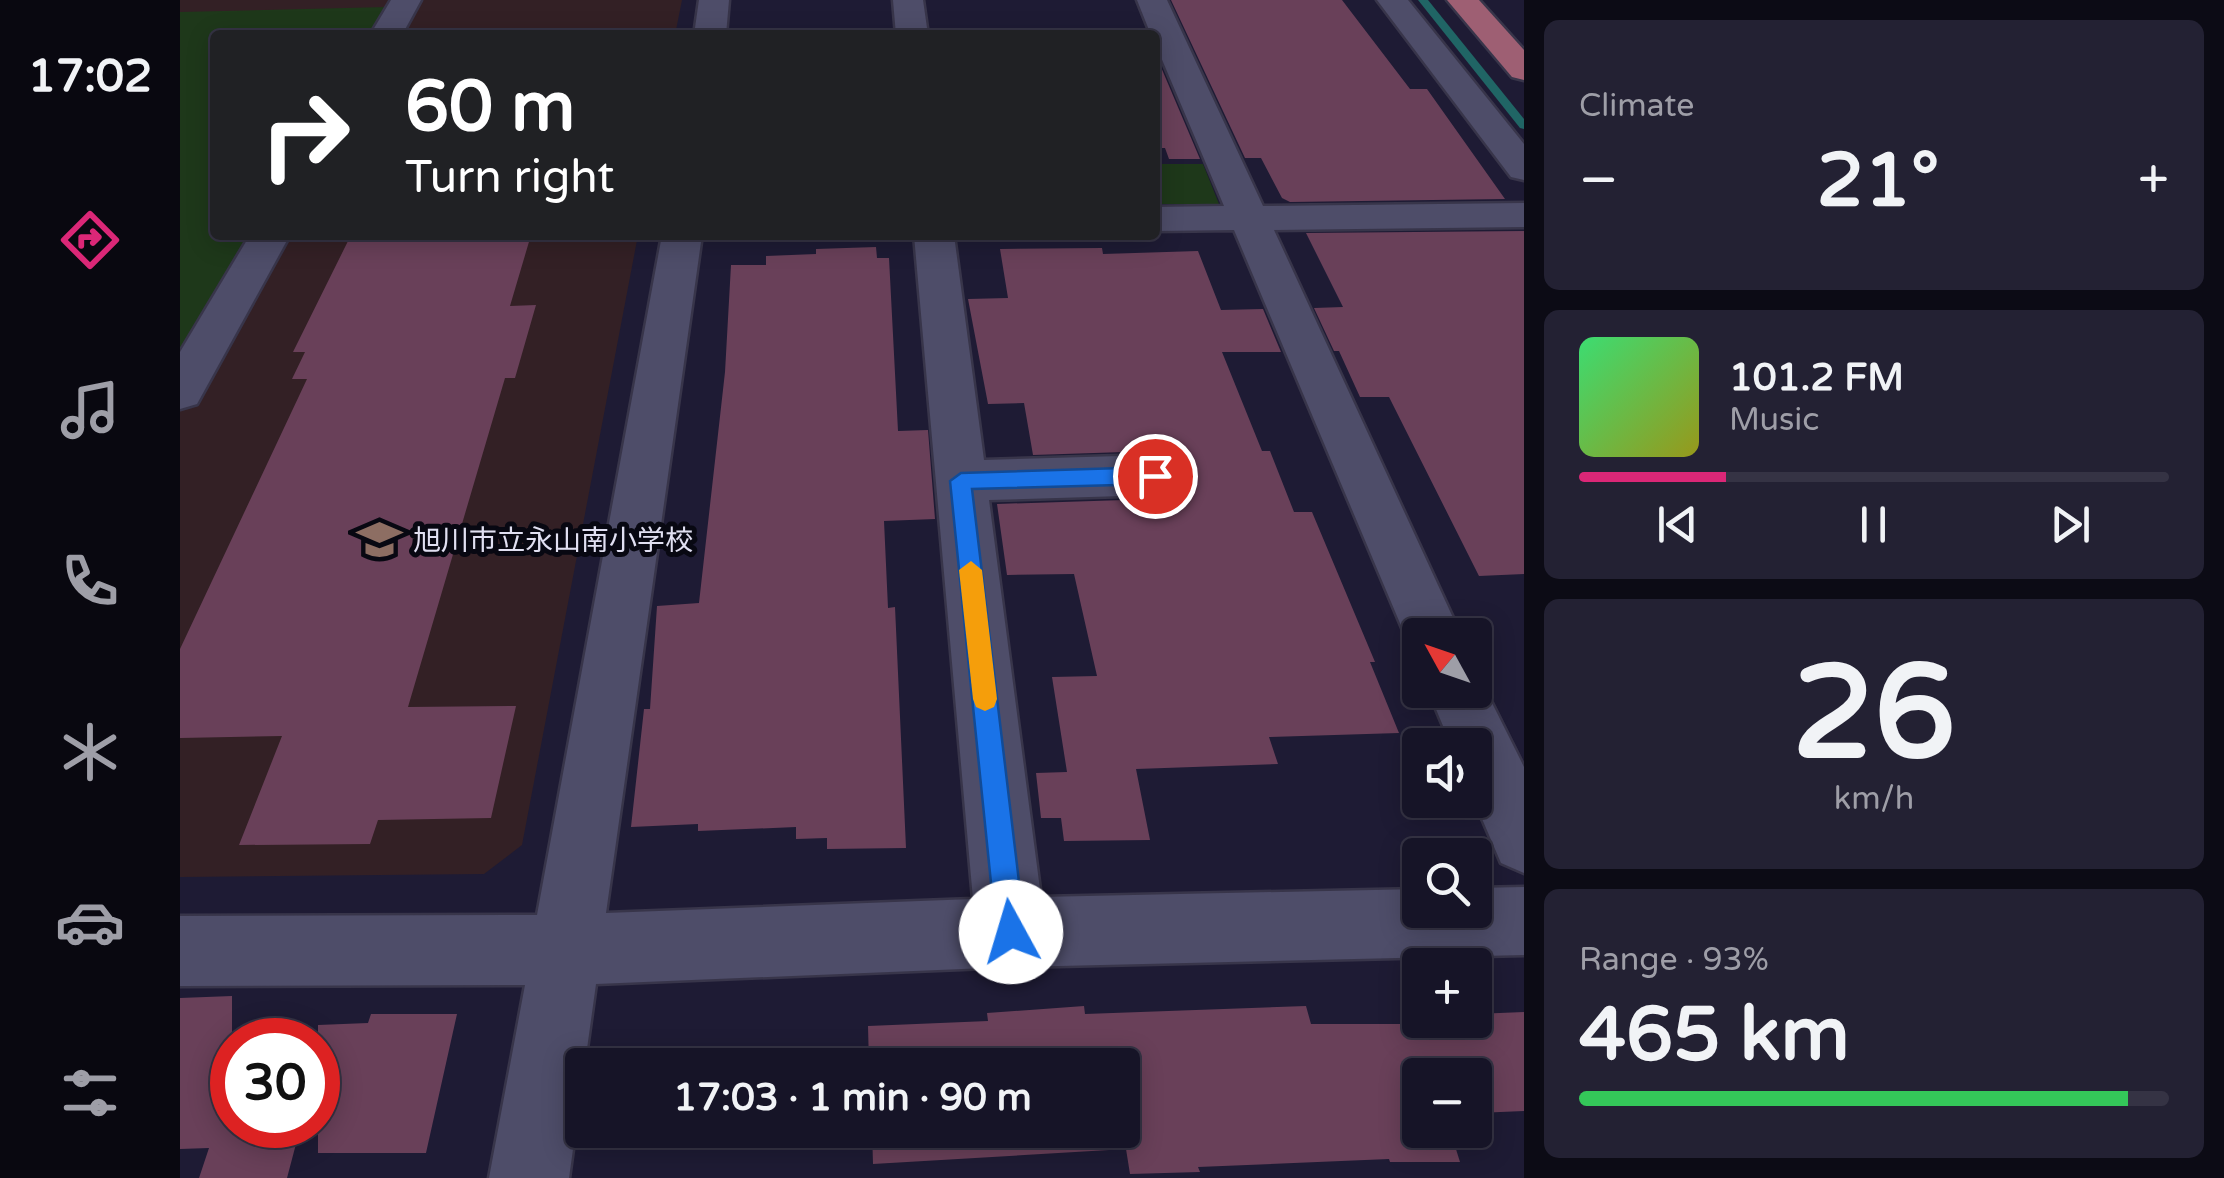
<!DOCTYPE html>
<html lang="en">
<head>
<meta charset="utf-8">
<style>
  :root { --surface:#161427; --page:#232133; --text:#f1f3f6; --muted:#9e9ea7; --line:#353344; --accent:#db2777 }
  body { margin:0; font-family:"Varela Round","Noto Sans JP",sans-serif; background:var(--page); color:var(--text); height:100vh; display:flex; flex-direction:column; font-size:38px; white-space:nowrap }
  * { box-sizing:border-box; margin:0 }
  p { font-size:32px; color:var(--muted) }
  .icon { flex:none; width:55px; height:55px; fill:none; stroke:currentColor; stroke-width:2; stroke-linecap:round; stroke-linejoin:round }
  .map { position:relative; flex:1; overflow:hidden }
  .panel { display:flex; flex-direction:column; gap:20px; padding:20px; background:#0c0b15; width:700px }
  .panel>* { flex:none }
  .guide { position:absolute; left:30px; top:30px; width:950px; height:210px; border-radius:10px; box-shadow:0 5px 25px #0003,0 0 0 2px var(--line); background:#202124; color:#fff; overflow:hidden }
  .needle { width:65px; rotate:310deg }
  .fabs { position:absolute; left:1222px; top:618px; display:grid; gap:20px }
  .fabs a { display:grid; place-items:center; width:90px; height:90px; border-radius:10px; background:var(--surface); box-shadow:0 5px 25px #0003,0 0 0 2px var(--line); font-size:50px }
  .speed { position:absolute; left:30px; top:1018px; display:flex; gap:20px; font-size:50px; font-weight:700; text-align:center }
  .speed>* { display:grid; place-content:center; width:130px; height:130px; border-radius:50%; background:var(--surface); box-shadow:0 5px 25px #0003,0 0 0 2px var(--line); line-height:1 }
  .speed .limit { border:15px solid #d22; background:#fff; color:#111 }
  .pin { position:absolute; display:grid; place-items:center; width:85px; height:85px; color:#fff; margin:-42px; border:5px solid #fff; border-radius:50%; box-shadow:0 2px 10px #0007 }
  .me { position:absolute; width:110px; margin:-55px; rotate:354deg; stroke-linejoin:round; filter:drop-shadow(0 0 8px #0008) }
  .turn { display:flex; align-items:center; gap:35px; height:210px; padding:0 30px; font-size:45px }
  .turn .icon { width:130px; height:130px; stroke-width:2.5 }
  .turn b { display:block; font-size:70px; line-height:85px }
  .big { font-size:75px; font-weight:700; line-height:1.1 }
  .panel .widget { flex:1; display:flex; flex-direction:column; justify-content:center; gap:15px; min-width:0; padding:0 35px; border-radius:15px; background:var(--page) }
  .panel .dial { align-items:center; gap:0 }
  .dial b { font-size:130px; line-height:1 }
  .song { display:flex; align-items:center; gap:30px }
  .cover { width:120px; height:120px; border-radius:15px; background:linear-gradient(135deg,hsl(140 70% 55%),hsl(60 70% 35%)) }
  .played { height:10px; border-radius:5px; background:linear-gradient(90deg,var(--accent) 25%,var(--line) 25%) }
  .keys { display:flex; justify-content:space-around; direction:ltr }
  .heat { display:flex; justify-content:space-between; align-items:center; font-size:55px; direction:ltr }
  .charge { height:15px; border-radius:8px; background:linear-gradient(90deg,#34c759 93%,var(--line) 0) }
  .trip { position:absolute; left:385px; top:1048px; width:575px; height:100px; border-radius:10px; background:var(--surface); box-shadow:0 5px 25px #0003,0 0 0 2px var(--line); font-weight:700; line-height:100px; text-align:center }
  main { display:flex; flex:1; min-height:0 }
  .menu { display:flex; flex-direction:column; width:180px; justify-content:space-around; align-items:center; background:#090810; color:var(--muted) }
  .menu .icon { width:70px; height:70px }
  .menu .selected { color:var(--accent) }
  .menu b { font-size:45px; color:var(--text) }
  .map>svg:first-child { display:block }
</style>
</head>
<body>
<main>
<nav class="menu">
<b>17:02</b>
<svg class="icon selected" aria-label="directions" viewBox="0 0 24 24"><path d="M12 3l9 9-9 9-9-9zM9 14v-3h6M13 9l2 2-2 2"/></svg>
<svg class="icon" aria-label="music" viewBox="0 0 24 24"><path d="M9 18V5l10-2v13"/><circle cx="6" cy="18" r="3"/><circle cx="16" cy="16" r="3"/></svg>
<svg class="icon" aria-label="phone" viewBox="0 0 24 24"><path d="M5 4h4l2 5-3 2q2 4 5 5l2-3 5 2v4C11 20 4 13 5 4z"/></svg>
<svg class="icon" aria-label="climate" viewBox="0 0 24 24"><path d="M12 3v18M4 7l16 10M4 17L20 7"/></svg>
<svg class="icon" aria-label="car" viewBox="0 0 24 24"><path d="M5 17H2v-5l4-1 3-4h7l3 4 3 1v5h-3M9 17h6M6 11h13"/><circle cx="7" cy="17" r="2"/><circle cx="17" cy="17" r="2"/></svg>
<svg class="icon" aria-label="filters" viewBox="0 0 24 24"><path d="M4 7h16M4 17h16"/><circle cx="9" cy="7" r="2"/><circle cx="15" cy="17" r="2"/></svg>
</nav>
<div class="map">
<svg width="1344" height="1178" viewBox="0 0 1344 1178">
  <rect width="100%" height="100%" fill="#1e1b34"/>
  <path fill="#332025" d="M0,0H502L495,35H35V235H458L342,845L304,874L0,877Z"/>
  <g fill="#1e381a">
    <path d="M207,7L191,35H35V235H72L0,355V12Z"/>
    <path d="M975,164H1023L1039,204H975Z"/>
  </g>
  <g fill="none" stroke-linecap="round" stroke-linejoin="round">
    <path fill="#206565" fill-rule="evenodd" d="M1238,0H1248L1344,119V129L1340,128Z"/>
  </g>
  <g fill="#694059">
    <path d="M991,0H1162L1230,89H1247L1325,199L1110,202L1102,198L1081,158H1065Z"/>
    <path d="M975,53L1020,159H989L985,148H975Z"/>
    <path d="M1344,231V574L1299,576L1209,397H1180L1159,351H1154L1134,308L1163,307L1126,233Z"/>
    <path d="M171,235H351L330,306L356,305L335,378H325L228,707L336,706L311,818L198,820L190,844L59,845L102,736L0,738V649L127,379H112L125,352H113Z"/>
    <path d="M696,247L697,258H709L718,431L748,430L755,519L704,521L708,608L715,607L726,848L647,849V838L616,839V827L518,831V824L451,827L464,709H470L477,606L519,603L545,372L551,265H586V256L636,254V249Z"/>
    <path d="M922,248L923,254L1018,251L1041,310L1083,309L1101,352H1042L1082,451H1090L1114,512H1132L1195,662H1190L1219,733L1089,737L1098,764L956,769L970,840L884,841L881,818H861L856,773L887,772L872,677L917,676L894,574L827,575L817,504L975,499L996,491L1003,473L994,457L975,451L853,455L844,403L808,404L788,299L828,298L820,249Z"/>
    <path d="M52,996V1125H121L107,1178H19L29,1148L0,1149V998Z"/>
    <path d="M904,1006L905,1014L1126,1006L1131,1024H1283L1282,1020H1295V1014L1344,1012V1111L1297,1113L1301,1126H1295V1075H1240V1130H1270L1280,1162H1210L1209,1159L1018,1167L1020,1172L950,1174L946,1149L693,1164L692,1130H942V1065H689L688,1026L808,1021L807,1013Z"/>
    <path d="M191,1014H277L246,1153H138V1025L188,1023Z"/>
  </g>
  <g fill="none" stroke-linecap="round" stroke-linejoin="round">
    <defs>
      <g id="minor">
        <path d="M211,0H241L222,35H190Z"/>
        <path d="M519,0H549L546,35H514Z"/>
        <path d="M713,0H743L748,35H716Z"/>
        <path d="M957,0H987L1083,206L1344,203V227L1094,230L1281,635H1240V655L1233,653L1225,635L1054,230L975,231V207L1044,206L975,43V35H971Z"/>
        <path d="M1197,0H1228L1344,144V180L1331,177Z"/>
        <path d="M70,235H110L17,404L0,409V352Z"/>
        <path d="M482,235H522L426,913L793,899L734,235H774L804,460L975,455L993,461L1000,475L993,489L975,495L809,500L861,897L1240,889V910H1295V888L1344,887V955L831,967L416,984L389,1178H309L345,985L0,986V916L357,915Z"/>
        <path d="M1295,669L1344,767V873L1321,863L1294,800L1295,745H1271L1248,690H1295Z"/>
      </g>
      <path id="major" d="M1267,0H1299L1344,50V80L1332,77Z"/>
    </defs>
    <use href="#minor" stroke="#38354a" stroke-width="5"/>
    <use href="#major" stroke="#38354a" stroke-width="5"/>
    <use href="#minor" fill="#4e4d69" fill-rule="evenodd"/>
    <use href="#major" fill="#9e5f73" fill-rule="evenodd"/>
  </g>
  <path fill="#1a73e8" stroke="#114b97" stroke-width="2.5" d="M975,467L985,476L975,484L792,489L845,932L841,942L831,946L821,942L816,932L770,481L781,473Z"/>
  <path fill="#f59e0b" d="M791,561L802,570L817,699L814,707L805,711L796,707L793,699L779,570Z"/>
  <defs>
    <symbol id="school-bare" viewBox="-9 -9 18 18"><path d="M0-5L7-2L0 1L-7-2ZM-4 1L0 2.5L4 1V4Q0 6-4 4Z" fill="#8d6e63" stroke="#080812" stroke-width="2.5" paint-order="stroke"/></symbol>
  </defs>
  <g fill-rule="evenodd">
    <use href="#school-bare" x="168" y="508" width="63" height="63"/>
  </g>
  <g text-anchor="middle" stroke-width="10" stroke-linejoin="round" paint-order="stroke">
    <g font-size="28" fill="#e1e0f2" stroke="#080812" text-anchor="start">
      <text x="233" y="550">旭川市立永山南小学校</text>
    </g>
  </g>
</svg>
<div class="fabs">
<a><svg class="needle" viewBox="-14 -14 28 28"><path d="M0-13l5 13h-10z" fill="#e53935"/><path d="M0 13l5-13h-10z" fill="#9e9ea7"/></svg></a>
<a><svg class="icon" aria-label="sound" viewBox="0 0 24 24"><path d="M4 9h4l5-4v14l-5-4H4zM17 9q2 3 0 6"/></svg></a>
<a><svg class="icon" aria-label="search" viewBox="0 0 24 24"><circle cx="10" cy="10" r="6"/><path d="M15 15l6 6"/></svg></a>
<a>+</a>
<a>−</a>
</div>
<div class="speed"><div class="limit">30</div></div>
<div class="pin" style="left:975px;top:476px;background:#d93025"><svg class="icon" aria-label="arrive" viewBox="0 0 24 24"><path d="M6 21V4h12l-3 4 3 4H6"/></svg></div>
<svg class="me" style="left:831px;top:932px" viewBox="-20 -20 40 40"><circle r="19" fill="#fff"/><path d="M0-13L10 11 0 6-10 11z" fill="#1a73e8"/></svg>
<div class="trip">17:03 · 1 min · 90 m</div>
<div class="guide">
<div class="turn"><svg class="icon" aria-label="right" viewBox="0 0 24 24"><path d="M7 20v-9h11M14 6l5 5-5 5"/></svg><div><b>60 m</b>Turn right</div></div>
</div>
</div>
<section class="panel">
<div class="widget"><p>Climate</p>
<div class="heat"><a>−</a><b class="big">21°</b><a>+</a></div>
</div>
<div class="widget">
<div class="song"><i class="cover"></i><div><b>101.2 FM</b><p>Music</p></div></div>
<div class="played"></div>
<div class="keys"><svg class="icon" aria-label="previous" viewBox="0 0 24 24"><path d="M18 5L8 12l10 7zM5 5v14"/></svg><svg class="icon" aria-label="pause" viewBox="0 0 24 24"><path d="M8 5v14M16 5v14"/></svg><svg class="icon" aria-label="next" viewBox="0 0 24 24"><path d="M6 5l10 7-10 7zM19 5v14"/></svg></div>
</div>
<div class="widget dial"><b>26</b><p>km/h</p></div>
<div class="widget"><p>Range · 93%</p><b class="big">465 km</b><div class="charge"></div></div>
</section>
</main>
</body>
</html>
